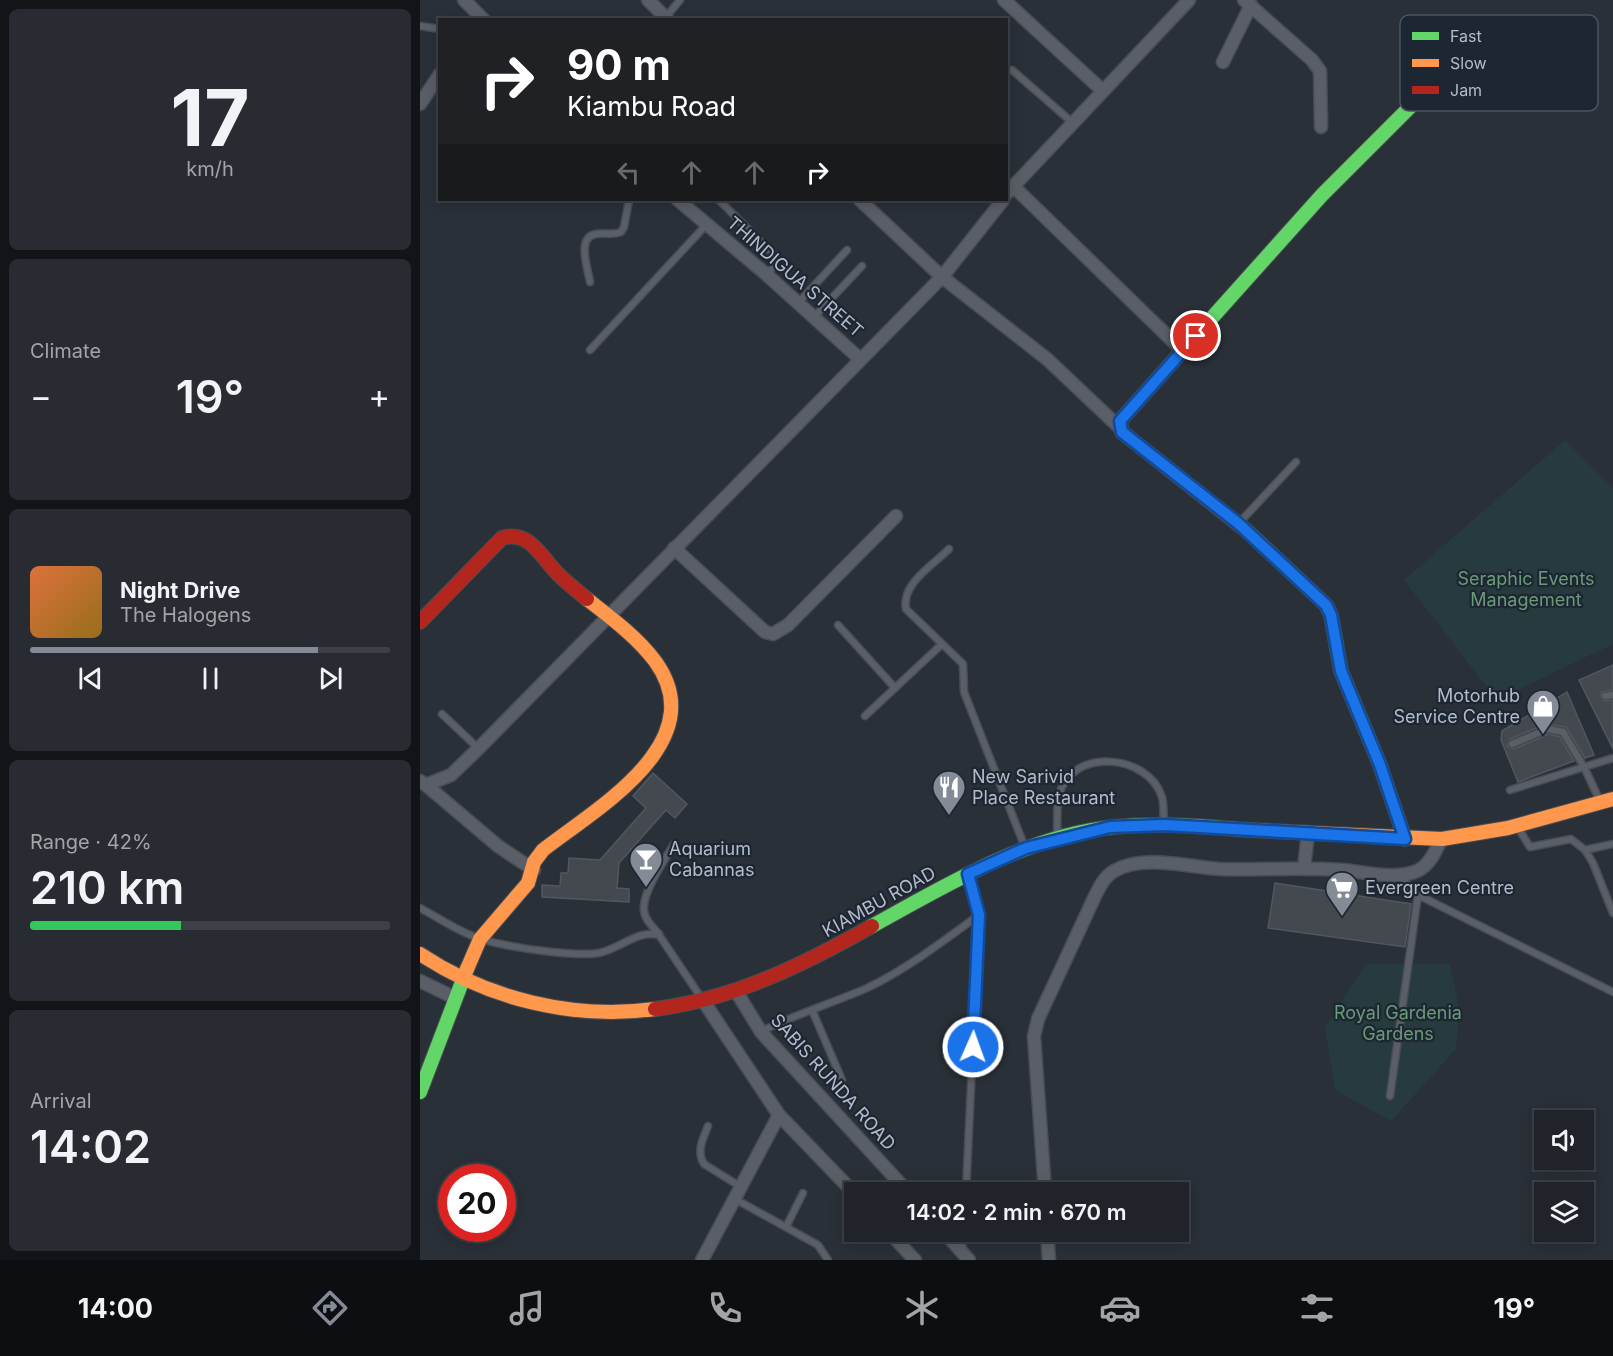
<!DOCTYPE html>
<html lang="en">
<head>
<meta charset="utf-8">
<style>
  :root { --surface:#20242a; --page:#282c32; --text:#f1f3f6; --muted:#a2a4a8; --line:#3d4147; --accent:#848b96 }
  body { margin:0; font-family:Inter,sans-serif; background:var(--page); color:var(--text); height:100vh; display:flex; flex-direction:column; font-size:22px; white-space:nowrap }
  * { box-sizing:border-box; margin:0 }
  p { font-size:20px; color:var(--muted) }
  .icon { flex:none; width:33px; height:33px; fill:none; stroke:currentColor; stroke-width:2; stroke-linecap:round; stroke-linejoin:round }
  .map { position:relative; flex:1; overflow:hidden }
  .panel { display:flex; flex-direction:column; gap:9px; padding:9px; background:#121417; width:420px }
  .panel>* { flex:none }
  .banner { position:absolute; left:18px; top:18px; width:570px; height:183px; border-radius:0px; box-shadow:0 3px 15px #0003,0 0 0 2px var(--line); background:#202124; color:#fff; overflow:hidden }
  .tools { position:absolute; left:1114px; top:1110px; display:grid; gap:12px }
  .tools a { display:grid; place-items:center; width:60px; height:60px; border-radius:0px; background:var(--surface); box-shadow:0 3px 15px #0003,0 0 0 2px var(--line); font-size:30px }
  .speed { position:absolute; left:18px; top:1164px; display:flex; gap:12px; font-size:30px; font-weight:700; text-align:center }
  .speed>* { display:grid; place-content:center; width:78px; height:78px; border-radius:50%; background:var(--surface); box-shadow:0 3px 15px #0003,0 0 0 2px var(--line); line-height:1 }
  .speed .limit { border:9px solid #d22; background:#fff; color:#111 }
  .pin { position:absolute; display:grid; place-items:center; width:51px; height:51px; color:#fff; margin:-26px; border:3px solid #fff; border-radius:50%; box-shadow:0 2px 6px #0007 }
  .me { position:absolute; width:66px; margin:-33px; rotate:2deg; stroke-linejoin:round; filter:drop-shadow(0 0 4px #0008) }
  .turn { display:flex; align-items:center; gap:21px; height:126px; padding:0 30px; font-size:27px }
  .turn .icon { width:78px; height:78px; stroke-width:2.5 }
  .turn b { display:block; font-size:42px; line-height:51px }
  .lanes { display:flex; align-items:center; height:57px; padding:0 30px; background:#0003; justify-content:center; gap:30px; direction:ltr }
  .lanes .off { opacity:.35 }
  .big { font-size:45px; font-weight:600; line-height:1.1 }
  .panel .card { flex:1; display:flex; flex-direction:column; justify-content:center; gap:9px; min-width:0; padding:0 21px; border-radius:9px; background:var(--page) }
  .panel .dial { align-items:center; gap:0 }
  .dial b { font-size:78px; line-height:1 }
  .song { display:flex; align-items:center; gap:18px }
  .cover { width:72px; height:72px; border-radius:9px; background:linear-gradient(135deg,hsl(20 70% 55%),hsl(40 70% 35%)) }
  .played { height:6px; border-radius:3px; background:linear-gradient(90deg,var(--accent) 80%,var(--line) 80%) }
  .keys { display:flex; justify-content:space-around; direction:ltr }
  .heat { display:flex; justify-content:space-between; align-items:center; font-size:33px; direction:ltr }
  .charge { height:9px; border-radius:4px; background:linear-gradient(90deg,#34c759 42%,var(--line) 0) }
  .trip { position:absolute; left:424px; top:1182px; width:345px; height:60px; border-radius:0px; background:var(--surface); box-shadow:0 3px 15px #0003,0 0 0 2px var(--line); font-weight:600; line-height:60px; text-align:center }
  .tab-bar { display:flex; height:96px; justify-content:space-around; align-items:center; background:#0d0e11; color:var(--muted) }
  .tab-bar .icon { width:42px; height:42px }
  .tab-bar .on { color:var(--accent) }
  .tab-bar b { font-size:27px; color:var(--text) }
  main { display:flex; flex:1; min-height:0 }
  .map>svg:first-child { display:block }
</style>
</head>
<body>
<main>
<section class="panel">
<div class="card dial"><b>17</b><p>km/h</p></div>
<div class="card"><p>Climate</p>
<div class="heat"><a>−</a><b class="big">19°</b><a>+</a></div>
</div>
<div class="card">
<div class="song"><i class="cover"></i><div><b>Night Drive</b><p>The Halogens</p></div></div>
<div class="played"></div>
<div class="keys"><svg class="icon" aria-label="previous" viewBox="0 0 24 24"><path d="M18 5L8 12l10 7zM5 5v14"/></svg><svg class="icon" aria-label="pause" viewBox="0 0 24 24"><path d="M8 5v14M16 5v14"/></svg><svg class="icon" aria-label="next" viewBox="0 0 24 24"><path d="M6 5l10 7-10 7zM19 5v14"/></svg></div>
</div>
<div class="card"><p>Range · 42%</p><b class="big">210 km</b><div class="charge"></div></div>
<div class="card"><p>Arrival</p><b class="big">14:02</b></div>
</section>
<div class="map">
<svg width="1193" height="1260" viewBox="0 0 1193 1260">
  <rect width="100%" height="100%" fill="#2a3038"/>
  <g fill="#273a3e">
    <path d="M1145,440L1193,488V644L1077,700L984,580Z"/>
    <path d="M946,964H1030L1039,1008L1036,1049L971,1121L915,1090L905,1027Z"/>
  </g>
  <g fill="#444950" stroke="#52575f" stroke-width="1.5">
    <path d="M1193,665V690L1182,692L1180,696L1184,701L1193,700V749L1159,680Z"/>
    <path d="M1147,692L1174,755L1165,758L1146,727L1126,724L1090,739L1087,747L1094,749L1129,734L1140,737L1154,761L1098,782L1081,740L1082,731Z"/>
    <path d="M233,773L267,804L255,818L246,810L199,863L197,888L209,889V902L122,897V885L140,886L141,873H148L149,858L180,860L226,808L213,796Z"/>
    <path d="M855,883L991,904L985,947L848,928Z"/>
  </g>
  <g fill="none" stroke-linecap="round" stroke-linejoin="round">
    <defs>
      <g id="lane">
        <path d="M246,17L260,0"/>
        <path d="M0,26L20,29"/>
        <path d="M592,70L653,123"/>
        <path d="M299,200L355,256L356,263L347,275"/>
        <path d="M170,282C168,269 156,237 176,234C185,232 192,236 201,232L204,227L209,200"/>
        <path d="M378,303L427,250"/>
        <path d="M394,317L442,266"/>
        <path d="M170,350L287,224"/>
        <path d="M819,523L876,462"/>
        <path d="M529,549C513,565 481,584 486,609L543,664L544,692L604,845"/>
        <path d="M418,625L475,688"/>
        <path d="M1185,696L1193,695"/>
        <path d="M22,714L58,748"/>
        <path d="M445,716L522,644"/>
        <path d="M1092,744L1128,729L1143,732L1164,767L1180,801"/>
        <path d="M1090,790L1193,758"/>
        <path d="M1100,831L1110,847L1151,839L1165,850L1173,863L1193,913"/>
        <path d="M637,833C638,821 636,807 639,796C650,747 728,753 742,797C744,804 743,813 744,820"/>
        <path d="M1165,850L1193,844"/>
        <path d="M979,875L998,895L1193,992"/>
        <path d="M0,908C19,918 40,933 61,939C87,947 153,957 179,953C200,949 218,929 239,935L280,996"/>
        <path d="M239,934C234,928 227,922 225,915C218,897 245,860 254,844"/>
        <path d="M392,1010L422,1080"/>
        <path d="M342,1031C376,1014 413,1003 447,988C485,970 525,940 559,915"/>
        <path d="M970,1096L998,895"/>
        <path d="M288,1126C283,1139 276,1151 284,1164L321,1187"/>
        <path d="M546,1192L559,915L548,878"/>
        <path d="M315,1199L398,1245L408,1260"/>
        <path d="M366,1227L383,1193"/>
        <path d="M542,1252L543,1232"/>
      </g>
      <g id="street">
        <path d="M44,0L64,20"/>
        <path d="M228,0L248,20"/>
        <path d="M584,0L683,91"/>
        <path d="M824,0L892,60L900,71L901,127"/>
        <path d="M803,62L831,5"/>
        <path d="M0,104L20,74"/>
        <path d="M593,186L763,351"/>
        <path d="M586,194L769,0"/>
        <path d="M258,200L347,275L440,359"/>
        <path d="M440,200L522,277L627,359L700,428"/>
        <path d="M254,548L345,632L353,634L368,625L476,516"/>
        <path d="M0,781L6,785L31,775L59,748L522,277L583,200"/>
        <path d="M6,785L78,846L114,870"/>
        <path d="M884,868L888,833"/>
        <path d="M0,981L35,998"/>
        <path d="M316,991L341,1032L488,1192"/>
        <path d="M284,1002L359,1115L435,1194"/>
        <path d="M625,1192L614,1036L618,1019L675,896C680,886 685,876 694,871C724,854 767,867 799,869C841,870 882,867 923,870C945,872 976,880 997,871C1009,866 1016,851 1021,839"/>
        <path d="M469,1232L495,1260"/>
        <path d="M524,1232L549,1260"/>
        <path d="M627,1232L629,1260"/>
        <path d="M282,1260L359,1115"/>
      </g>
      <g id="fast">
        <path d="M764,349L902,195L1030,67"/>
        <path d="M827,531L906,605L911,615L921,671L960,765L985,839"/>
        <path d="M452,926C527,885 606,836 693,827C738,822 785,827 831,830"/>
        <path d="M0,1092L47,969"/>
      </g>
      <g id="slow">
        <path d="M831,830L1022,839L1088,828L1193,799"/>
        <path d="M0,954C68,999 153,1020 235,1009"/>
        <path d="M47,969L60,939L108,883L114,862L123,850C177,808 294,742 235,661C216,636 191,618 167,599"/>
      </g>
      <g id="jam">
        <path d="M764,349L700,421L702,432L827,531"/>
        <path d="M0,622L82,538C110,530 121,557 138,574C147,583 157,591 167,599"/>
        <path d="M235,1009C314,999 383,965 452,926"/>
      </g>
    </defs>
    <use href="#lane" stroke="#484c53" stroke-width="9"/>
    <use href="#street" stroke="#484c53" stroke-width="15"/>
    <use href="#fast" stroke="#484c53" stroke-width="16"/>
    <use href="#slow" stroke="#484c53" stroke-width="16"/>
    <use href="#jam" stroke="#484c53" stroke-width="16"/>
    <use href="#lane" stroke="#5a5e66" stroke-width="6"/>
    <use href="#street" stroke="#5a5e66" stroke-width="12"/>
    <use href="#fast" stroke="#63d668" stroke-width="14"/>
    <use href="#slow" stroke="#ff974d" stroke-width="14"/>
    <use href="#jam" stroke="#b3261e" stroke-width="14"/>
  </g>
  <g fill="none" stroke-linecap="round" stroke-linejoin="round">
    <defs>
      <path id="route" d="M553,1047L559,915L548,874L606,848L690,827L745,825L985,839L960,765L921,671L911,615L906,605L819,524L702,432L700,421L776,336"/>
    </defs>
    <use href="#route" stroke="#114b97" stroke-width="15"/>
    <use href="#route" stroke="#1a73e8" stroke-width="10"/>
  </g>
  <defs>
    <symbol id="shop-pin" viewBox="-11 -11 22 30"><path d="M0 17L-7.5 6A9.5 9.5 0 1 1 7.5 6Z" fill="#848b96" stroke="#1d2633"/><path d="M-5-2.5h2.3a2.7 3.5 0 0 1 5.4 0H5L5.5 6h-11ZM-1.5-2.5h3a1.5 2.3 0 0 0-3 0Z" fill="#fff"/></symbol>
    <symbol id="restaurant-pin" viewBox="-11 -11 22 30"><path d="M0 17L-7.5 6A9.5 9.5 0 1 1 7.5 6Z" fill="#848b96" stroke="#1d2633"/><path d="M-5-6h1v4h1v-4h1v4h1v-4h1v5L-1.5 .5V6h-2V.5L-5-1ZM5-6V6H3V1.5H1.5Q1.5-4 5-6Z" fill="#fff"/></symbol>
    <symbol id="bar-pin" viewBox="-11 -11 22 30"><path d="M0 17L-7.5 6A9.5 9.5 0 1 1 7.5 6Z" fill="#848b96" stroke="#1d2633"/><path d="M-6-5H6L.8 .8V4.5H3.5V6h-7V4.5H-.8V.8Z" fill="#fff"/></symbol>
    <symbol id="supermarket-pin" viewBox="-11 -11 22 30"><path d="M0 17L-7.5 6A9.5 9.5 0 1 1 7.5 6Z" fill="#848b96" stroke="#1d2633"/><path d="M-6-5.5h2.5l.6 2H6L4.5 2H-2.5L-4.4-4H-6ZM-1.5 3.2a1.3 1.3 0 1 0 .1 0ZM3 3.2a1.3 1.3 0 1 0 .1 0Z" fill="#fff"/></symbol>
  </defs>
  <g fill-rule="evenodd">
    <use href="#shop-pin" x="1104" y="687" width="38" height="52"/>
    <use href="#restaurant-pin" x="510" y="768" width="38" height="52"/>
    <use href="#bar-pin" x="207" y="840" width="38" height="52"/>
    <use href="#supermarket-pin" x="903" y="869" width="38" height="52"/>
  </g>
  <g text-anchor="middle" stroke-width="4.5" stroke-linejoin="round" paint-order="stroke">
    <g font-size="18" fill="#b4bcc9" stroke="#1d2633">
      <text transform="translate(375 277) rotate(41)" y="6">THINDIGUA STREET</text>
      <text transform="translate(459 902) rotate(-29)" y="6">KIAMBU ROAD</text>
      <text transform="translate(413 1082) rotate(48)" y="6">SABIS RUNDA ROAD</text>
    </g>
    <g font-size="18" fill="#6b9a76" stroke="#1d2633">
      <text x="1106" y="585">Seraphic Events<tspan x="1106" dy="21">Management</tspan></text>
      <text x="978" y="1019">Royal Gardenia<tspan x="978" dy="21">Gardens</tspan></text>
    </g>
    <g font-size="18" fill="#b4bcc9" stroke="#1d2633" text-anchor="start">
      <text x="1100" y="702" text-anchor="end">Motorhub<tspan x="1100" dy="21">Service Centre</tspan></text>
      <text x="552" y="783">New Sarivid<tspan x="552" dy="21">Place Restaurant</tspan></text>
      <text x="249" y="855">Aquarium<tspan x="249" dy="21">Cabannas</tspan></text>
      <text x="945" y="894">Evergreen Centre</text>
    </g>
  </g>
  <rect x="980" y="15" width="198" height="96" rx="9" fill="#1d2633" stroke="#4a5360" stroke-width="1.5"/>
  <rect x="992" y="32" width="27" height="8" fill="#63d668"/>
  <rect x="992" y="59" width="27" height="8" fill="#ff974d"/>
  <rect x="992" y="86" width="27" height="8" fill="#b3261e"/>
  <g font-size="16" fill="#b4bcc9">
    <text x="1030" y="42">Fast</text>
    <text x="1030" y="69">Slow</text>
    <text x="1030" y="96">Jam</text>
  </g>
</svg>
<div class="tools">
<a><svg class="icon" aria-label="sound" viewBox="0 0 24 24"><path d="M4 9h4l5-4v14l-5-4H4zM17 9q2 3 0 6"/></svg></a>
<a><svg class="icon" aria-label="layers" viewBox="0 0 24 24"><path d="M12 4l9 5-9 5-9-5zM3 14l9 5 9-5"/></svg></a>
</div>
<div class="speed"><div class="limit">20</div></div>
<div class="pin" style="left:776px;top:336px;background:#d93025"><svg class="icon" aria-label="arrive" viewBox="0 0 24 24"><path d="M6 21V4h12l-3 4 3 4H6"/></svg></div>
<svg class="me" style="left:553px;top:1047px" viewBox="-20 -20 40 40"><circle r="17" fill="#1a73e8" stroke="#fff" stroke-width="3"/><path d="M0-11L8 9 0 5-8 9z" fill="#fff"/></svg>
<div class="trip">14:02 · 2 min · 670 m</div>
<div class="banner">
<div class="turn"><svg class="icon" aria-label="right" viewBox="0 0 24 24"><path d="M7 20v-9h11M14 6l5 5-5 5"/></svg><div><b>90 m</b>Kiambu Road</div></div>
<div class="lanes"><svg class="icon off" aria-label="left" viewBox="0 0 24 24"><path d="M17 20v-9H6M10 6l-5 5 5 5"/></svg><svg class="icon off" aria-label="ahead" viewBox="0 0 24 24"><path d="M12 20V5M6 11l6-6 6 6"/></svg><svg class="icon off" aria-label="ahead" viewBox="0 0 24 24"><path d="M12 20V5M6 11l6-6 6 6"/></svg><svg class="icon" aria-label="right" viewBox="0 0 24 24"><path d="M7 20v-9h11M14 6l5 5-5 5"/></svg></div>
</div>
</div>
</main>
<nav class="tab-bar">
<b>14:00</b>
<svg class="icon on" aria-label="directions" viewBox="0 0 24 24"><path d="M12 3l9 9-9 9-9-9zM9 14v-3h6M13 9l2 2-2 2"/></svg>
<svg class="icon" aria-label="music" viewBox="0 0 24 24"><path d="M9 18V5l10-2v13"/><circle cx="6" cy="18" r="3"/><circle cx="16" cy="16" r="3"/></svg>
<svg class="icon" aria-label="phone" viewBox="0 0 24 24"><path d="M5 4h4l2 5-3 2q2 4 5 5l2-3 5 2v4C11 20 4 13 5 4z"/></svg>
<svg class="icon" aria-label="climate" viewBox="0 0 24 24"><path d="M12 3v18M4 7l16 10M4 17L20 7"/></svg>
<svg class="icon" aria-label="car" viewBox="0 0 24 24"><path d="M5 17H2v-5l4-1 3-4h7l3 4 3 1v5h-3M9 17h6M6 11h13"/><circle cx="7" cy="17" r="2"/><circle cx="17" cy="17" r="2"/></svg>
<svg class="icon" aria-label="filters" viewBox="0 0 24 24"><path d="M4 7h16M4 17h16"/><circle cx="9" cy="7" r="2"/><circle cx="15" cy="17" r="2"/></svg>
<b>19°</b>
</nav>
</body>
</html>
